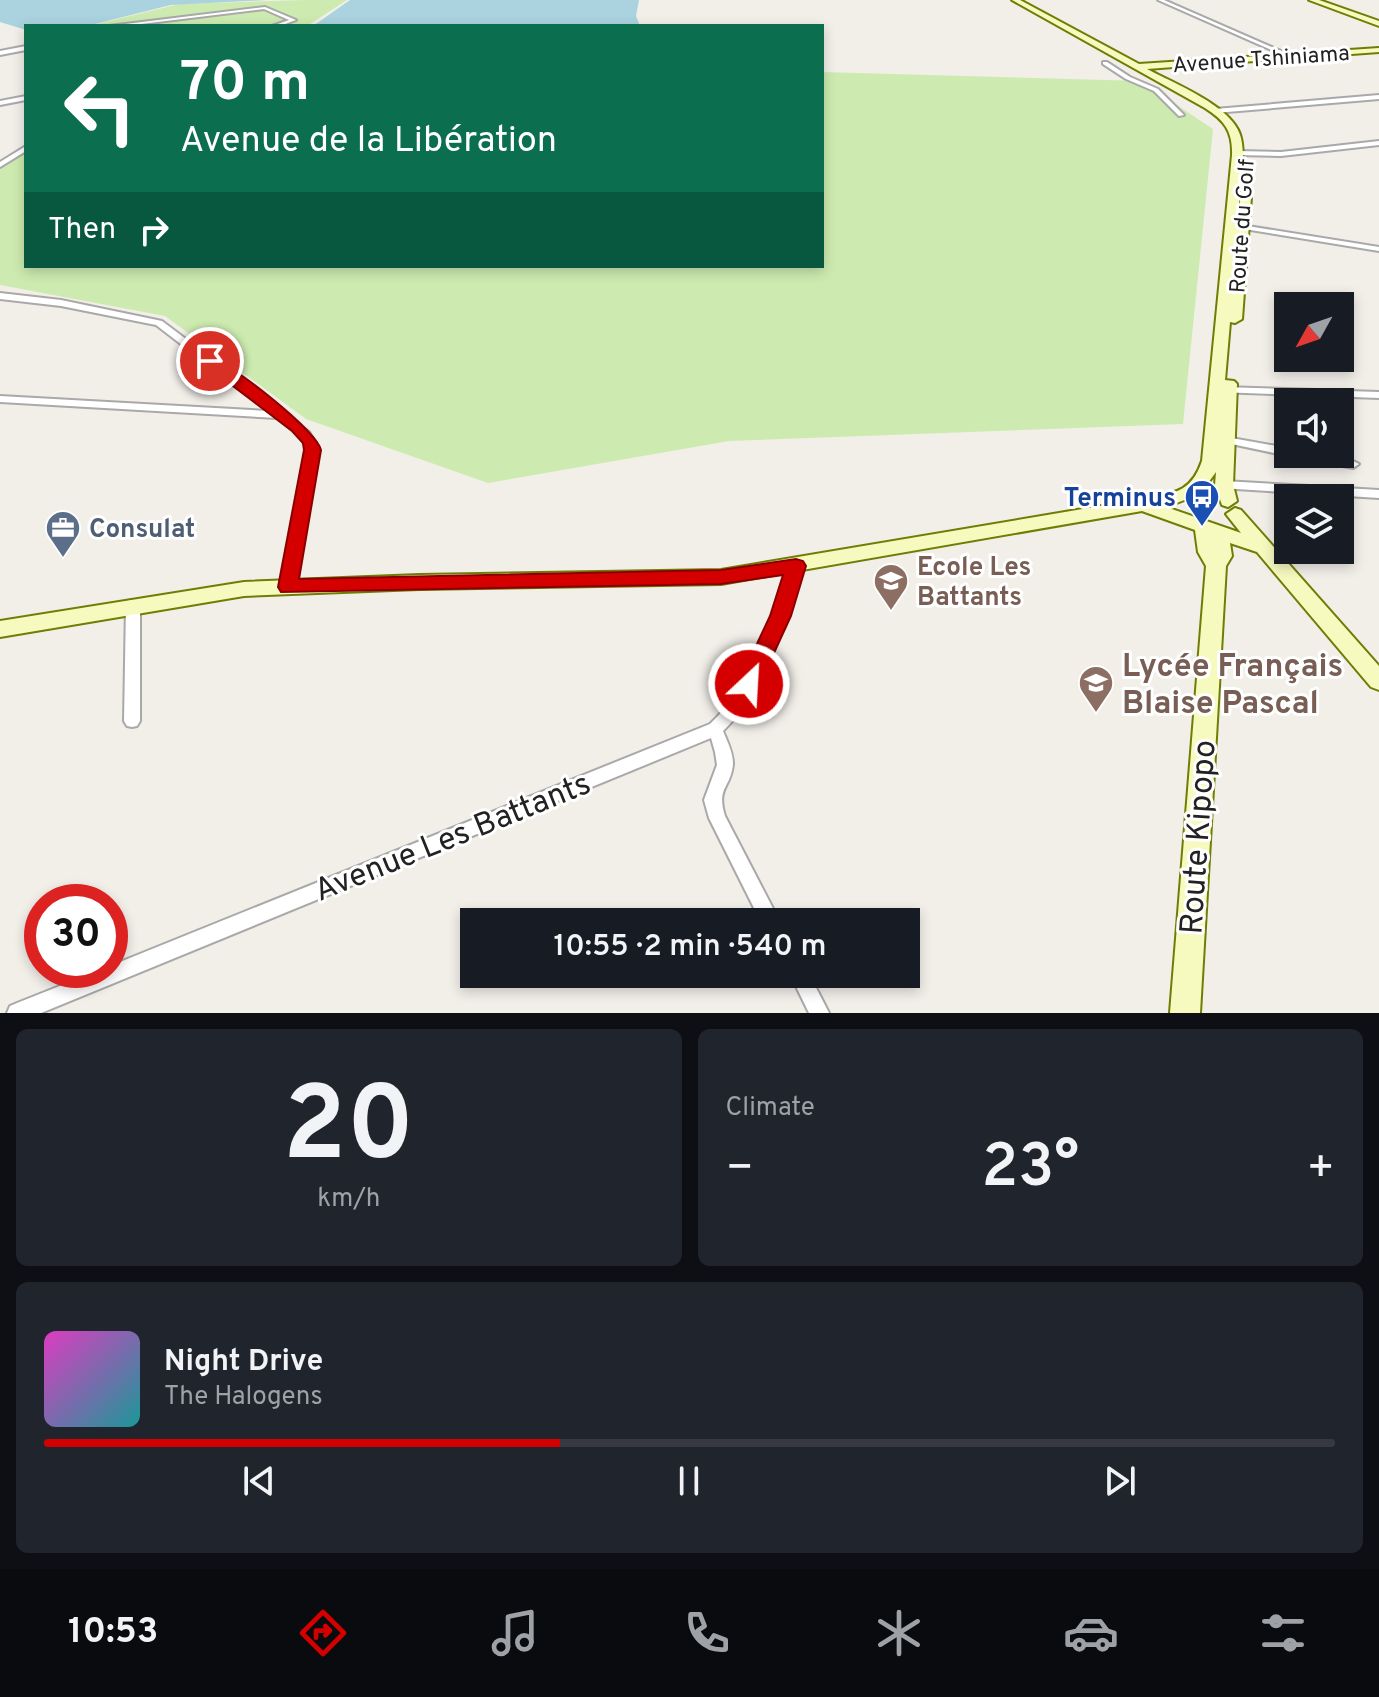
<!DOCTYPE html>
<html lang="en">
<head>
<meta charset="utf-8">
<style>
  :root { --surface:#171b24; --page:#20242c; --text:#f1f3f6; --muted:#9ea1a6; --line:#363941; --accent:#d40000 }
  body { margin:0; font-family:Overpass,sans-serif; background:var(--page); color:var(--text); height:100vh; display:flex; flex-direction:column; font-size:30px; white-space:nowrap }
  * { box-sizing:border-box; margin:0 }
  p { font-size:26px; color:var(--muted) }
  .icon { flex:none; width:44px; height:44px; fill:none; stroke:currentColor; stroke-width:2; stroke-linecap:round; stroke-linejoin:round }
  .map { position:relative; height:1013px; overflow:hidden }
  .sheet { display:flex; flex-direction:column; gap:16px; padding:16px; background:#0d0f14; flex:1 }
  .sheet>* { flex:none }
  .banner { position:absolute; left:24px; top:24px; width:800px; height:244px; border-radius:0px; box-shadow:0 4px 12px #0003; background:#0b6e4f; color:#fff; overflow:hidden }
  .needle { width:52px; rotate:230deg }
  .buttons { position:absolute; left:1274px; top:292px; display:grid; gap:16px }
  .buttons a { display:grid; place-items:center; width:80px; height:80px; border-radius:0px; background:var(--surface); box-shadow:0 4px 12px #0003; font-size:40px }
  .speed { position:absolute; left:24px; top:884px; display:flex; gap:16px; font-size:40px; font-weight:700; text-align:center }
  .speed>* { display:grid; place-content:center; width:104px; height:104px; border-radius:50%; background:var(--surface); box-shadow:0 4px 12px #0003; line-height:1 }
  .speed .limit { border:12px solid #d22; background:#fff; color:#111 }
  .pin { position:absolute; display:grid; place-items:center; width:68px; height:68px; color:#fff; margin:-34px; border:4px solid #fff; border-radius:50%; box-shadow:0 2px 8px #0007 }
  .me { position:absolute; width:88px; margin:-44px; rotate:25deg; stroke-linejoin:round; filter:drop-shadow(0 0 6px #0008) }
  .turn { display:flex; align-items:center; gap:28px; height:168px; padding:0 24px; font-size:36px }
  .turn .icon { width:104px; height:104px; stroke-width:2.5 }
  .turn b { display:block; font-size:56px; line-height:68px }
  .then { display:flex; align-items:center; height:76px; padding:0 24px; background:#0003; gap:16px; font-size:30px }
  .big { font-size:60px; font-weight:600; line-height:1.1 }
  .sheet .card { flex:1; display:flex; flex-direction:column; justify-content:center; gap:12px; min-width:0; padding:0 28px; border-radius:12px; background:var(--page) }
  .sheet .dial { align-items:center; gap:0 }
  .dial b { font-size:104px; line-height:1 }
  .song { display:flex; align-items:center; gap:24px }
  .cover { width:96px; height:96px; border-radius:12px; background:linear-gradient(135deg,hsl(310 70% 55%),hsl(180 70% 35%)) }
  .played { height:8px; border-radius:4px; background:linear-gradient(90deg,var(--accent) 40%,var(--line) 40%) }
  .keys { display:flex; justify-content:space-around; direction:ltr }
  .heat { display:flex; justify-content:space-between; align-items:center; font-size:44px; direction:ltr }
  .sheet .tiles { flex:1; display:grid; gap:16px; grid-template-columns:1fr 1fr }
  .card:last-child { grid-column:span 2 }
  .trip { position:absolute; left:460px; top:908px; width:460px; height:80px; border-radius:0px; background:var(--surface); box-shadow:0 4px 12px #0003; font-weight:600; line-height:80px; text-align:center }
  .tab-bar { display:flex; height:128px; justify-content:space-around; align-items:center; background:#090b0e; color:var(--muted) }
  .tab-bar .icon { width:56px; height:56px }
  .tab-bar .current { color:var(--accent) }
  .tab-bar b { font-size:36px; color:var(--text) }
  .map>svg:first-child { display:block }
</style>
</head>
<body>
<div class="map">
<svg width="1379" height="1013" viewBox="0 0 1379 1013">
  <rect width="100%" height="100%" fill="#f2efe9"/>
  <g fill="#cdebb0">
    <path d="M304,0H347L307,26H89L179,4Z"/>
    <path d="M822,72L1141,81L1213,129L1183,424L729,441L488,483L306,419L165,316L0,285V169L26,152V266H822Z"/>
  </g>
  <g fill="#aad3df">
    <path d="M0,0H267L171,5L87,26H26V30L0,22Z"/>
    <path d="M350,0H639L636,16L640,26H313Z"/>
  </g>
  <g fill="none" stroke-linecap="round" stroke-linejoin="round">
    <defs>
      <g id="street">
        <path d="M1158,0H1164L1290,55L1285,56Z"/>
        <path d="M265,7L296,20L280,26H272L289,20L264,9L125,26H109Z"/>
        <path d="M26,46V50L0,55V51Z"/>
        <path d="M1103,62H1107L1130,77L1158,89L1184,115L1179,116L1154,91L1126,79L1103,64Z"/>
        <path d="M1379,95V99L1215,113L1212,111L1215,109Z"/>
        <path d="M26,96V100L0,105V101Z"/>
        <path d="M1379,141V145L1281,156L1237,155L1234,153L1237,151L1281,152Z"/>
        <path d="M26,146V151L0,167V162Z"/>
        <path d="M1229,223L1379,247V251L1232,227H1229Z"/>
        <path d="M0,293L61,300L162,321L309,432L319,450L293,590H283L281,587L307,450L300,436L277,418L0,402V396L268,411L156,325L61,306L0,299Z"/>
        <path d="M1222,387L1379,392V398L1218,392L1217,390L1218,388Z"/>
        <path d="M1226,437L1288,448V454H1292L1288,456L1222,442L1220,440Z"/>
        <path d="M1294,454C1314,454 1342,453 1359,464L1353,468L1300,458Z"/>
        <path d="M1224,481L1379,490V498L1220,488L1218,485Z"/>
        <path d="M796,561L801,563L802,566C785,623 767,688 723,731C727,741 733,752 733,764C731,788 716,787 725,816L780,922H761L709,818L704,800L717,765L715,752L711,738L41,1013H7L10,1006L17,1003L100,970H110V966L710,724C754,683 771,622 790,566L791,563Z"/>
        <path d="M133,600L138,601L140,605V721L137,726L132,727L127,726L124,721L126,605L128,601Z"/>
        <path d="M790,974H809L829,1013H809Z"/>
      </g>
      <g id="secondary">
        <path d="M1012,0H1020L1139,64L1379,48V52L1147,69C1173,83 1235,107 1241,138C1246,161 1240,190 1238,214L1241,195L1251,197L1242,319L1235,323L1230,322L1225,380L1234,381L1237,384L1233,485L1237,501L1228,507L1222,505L1215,485L1216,472L1200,494L1166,507L1241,533L1226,514L1235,508L1241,510L1379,666V690L1371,687L1257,552L1230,543L1232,556L1226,566L1200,1013H1170L1206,566L1198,552L1195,530L1142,511L721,584L419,589L244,596L0,637V621L244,582L419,575L721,570L1142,499C1172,493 1191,494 1202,461L1232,155C1233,131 1224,120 1205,108Z"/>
        <path d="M1309,0H1319L1379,21V26Z"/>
      </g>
    </defs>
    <use href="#street" stroke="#a9a9a9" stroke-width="4"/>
    <use href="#secondary" stroke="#707d05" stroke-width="4"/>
    <use href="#street" fill="#fff" fill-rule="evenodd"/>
    <use href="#secondary" fill="#f7fabf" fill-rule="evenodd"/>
  </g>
  <path fill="#d40000" stroke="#8a0000" stroke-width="2" d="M210,357C231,363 316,430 321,450L299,579L721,570L796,559L803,561L806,566L791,616L757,690L749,693L742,690L738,684L770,616L783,575L721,584L281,592L278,587L304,450L303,443L292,431L204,364L202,361Z"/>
  <defs>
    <symbol id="bus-pin" viewBox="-11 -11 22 30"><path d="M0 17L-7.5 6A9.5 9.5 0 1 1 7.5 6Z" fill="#1a4fb4" stroke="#fff"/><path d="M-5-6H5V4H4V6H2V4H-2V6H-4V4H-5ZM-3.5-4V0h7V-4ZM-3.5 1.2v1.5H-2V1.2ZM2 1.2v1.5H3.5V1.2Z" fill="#fff"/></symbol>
    <symbol id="office-pin" viewBox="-11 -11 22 30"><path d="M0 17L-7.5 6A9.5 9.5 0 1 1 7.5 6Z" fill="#5c6f8a" stroke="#fff"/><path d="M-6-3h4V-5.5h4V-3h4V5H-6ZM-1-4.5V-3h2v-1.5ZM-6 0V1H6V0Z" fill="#fff"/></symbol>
    <symbol id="school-pin" viewBox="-11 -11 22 30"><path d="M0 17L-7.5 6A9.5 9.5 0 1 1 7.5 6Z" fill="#8d6e63" stroke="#fff"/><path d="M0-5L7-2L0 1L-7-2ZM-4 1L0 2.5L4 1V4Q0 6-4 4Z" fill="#fff"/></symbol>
  </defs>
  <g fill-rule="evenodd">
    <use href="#bus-pin" x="1182" y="477" width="40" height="54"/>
    <use href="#office-pin" x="43" y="508" width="40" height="54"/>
    <use href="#school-pin" x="871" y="561" width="40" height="54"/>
    <use href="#school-pin" x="1076" y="663" width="40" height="54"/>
  </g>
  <g text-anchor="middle" stroke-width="6" stroke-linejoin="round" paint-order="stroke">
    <g font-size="22" fill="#222" stroke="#fff">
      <text transform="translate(1261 58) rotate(-4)" y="8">Avenue Tshiniama</text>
      <text transform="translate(1241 226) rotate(-86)" y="8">Route du Golf</text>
    </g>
    <g font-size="26" font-weight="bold" fill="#164399" stroke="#fff" text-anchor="end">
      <text x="1176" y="506">Terminus</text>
    </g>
    <g font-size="26" font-weight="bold" fill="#4e5e75" stroke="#fff" text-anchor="start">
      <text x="89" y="537">Consulat</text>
    </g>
    <g font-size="26" font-weight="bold" fill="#785e54" stroke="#fff" text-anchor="start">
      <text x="917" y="575">Ecole Les<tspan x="917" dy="30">Battants</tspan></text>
    </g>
    <g font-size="32" font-weight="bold" fill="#785e54" stroke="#fff" text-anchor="start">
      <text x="1122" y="676">Lycée Français<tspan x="1122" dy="37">Blaise Pascal</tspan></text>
    </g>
    <g font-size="32" fill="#222" stroke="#fff">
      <text transform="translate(452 836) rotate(-22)" y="11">Avenue Les Battants</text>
      <text transform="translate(1197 837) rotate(-86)" y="11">Route Kipopo</text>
    </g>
  </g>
</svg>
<div class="buttons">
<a><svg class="needle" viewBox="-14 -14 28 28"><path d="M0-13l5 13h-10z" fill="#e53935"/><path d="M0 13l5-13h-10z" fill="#9ea1a6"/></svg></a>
<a><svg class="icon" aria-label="sound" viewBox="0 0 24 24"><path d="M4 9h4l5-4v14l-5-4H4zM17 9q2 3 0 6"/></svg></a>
<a><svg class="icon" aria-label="layers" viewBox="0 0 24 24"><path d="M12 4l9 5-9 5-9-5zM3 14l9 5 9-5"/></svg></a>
</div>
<div class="speed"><div class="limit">30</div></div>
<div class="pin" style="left:210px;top:361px;background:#d93025"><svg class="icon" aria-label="arrive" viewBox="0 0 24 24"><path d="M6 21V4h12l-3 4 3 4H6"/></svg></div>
<svg class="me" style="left:749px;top:684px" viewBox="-20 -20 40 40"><circle r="17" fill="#d40000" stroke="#fff" stroke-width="3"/><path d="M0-11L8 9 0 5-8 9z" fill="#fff"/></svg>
<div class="trip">10:55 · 2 min · 540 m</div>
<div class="banner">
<div class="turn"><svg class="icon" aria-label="left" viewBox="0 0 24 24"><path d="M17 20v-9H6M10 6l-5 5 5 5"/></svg><div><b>70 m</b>Avenue de la Libération</div></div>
<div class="then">Then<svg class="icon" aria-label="right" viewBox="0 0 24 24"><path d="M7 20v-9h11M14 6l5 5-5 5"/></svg></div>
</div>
</div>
<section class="sheet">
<div class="tiles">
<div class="card dial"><b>20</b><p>km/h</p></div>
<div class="card"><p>Climate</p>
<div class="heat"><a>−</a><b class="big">23°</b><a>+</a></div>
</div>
<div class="card">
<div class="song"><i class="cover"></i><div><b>Night Drive</b><p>The Halogens</p></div></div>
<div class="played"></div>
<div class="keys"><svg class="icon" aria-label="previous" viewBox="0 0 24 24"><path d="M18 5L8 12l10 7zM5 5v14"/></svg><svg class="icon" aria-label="pause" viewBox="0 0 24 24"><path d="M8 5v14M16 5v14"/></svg><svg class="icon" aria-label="next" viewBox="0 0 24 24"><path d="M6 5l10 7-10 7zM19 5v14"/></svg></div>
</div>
</div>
</section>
<nav class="tab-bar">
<b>10:53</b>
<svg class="icon current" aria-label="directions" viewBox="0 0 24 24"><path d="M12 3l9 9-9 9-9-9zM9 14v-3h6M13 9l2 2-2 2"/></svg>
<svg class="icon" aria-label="music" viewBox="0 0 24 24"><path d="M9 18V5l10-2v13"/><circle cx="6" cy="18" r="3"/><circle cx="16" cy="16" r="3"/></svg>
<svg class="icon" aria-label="phone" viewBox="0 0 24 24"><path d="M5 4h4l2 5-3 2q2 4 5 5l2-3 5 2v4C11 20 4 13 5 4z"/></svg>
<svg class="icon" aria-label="climate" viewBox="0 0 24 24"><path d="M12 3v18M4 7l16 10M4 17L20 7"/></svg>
<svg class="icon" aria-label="car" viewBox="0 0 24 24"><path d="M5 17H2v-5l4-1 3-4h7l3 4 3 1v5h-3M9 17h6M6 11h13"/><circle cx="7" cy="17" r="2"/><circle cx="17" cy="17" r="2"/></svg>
<svg class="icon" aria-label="filters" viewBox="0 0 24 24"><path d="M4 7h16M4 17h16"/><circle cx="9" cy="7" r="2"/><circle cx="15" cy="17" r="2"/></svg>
</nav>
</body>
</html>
